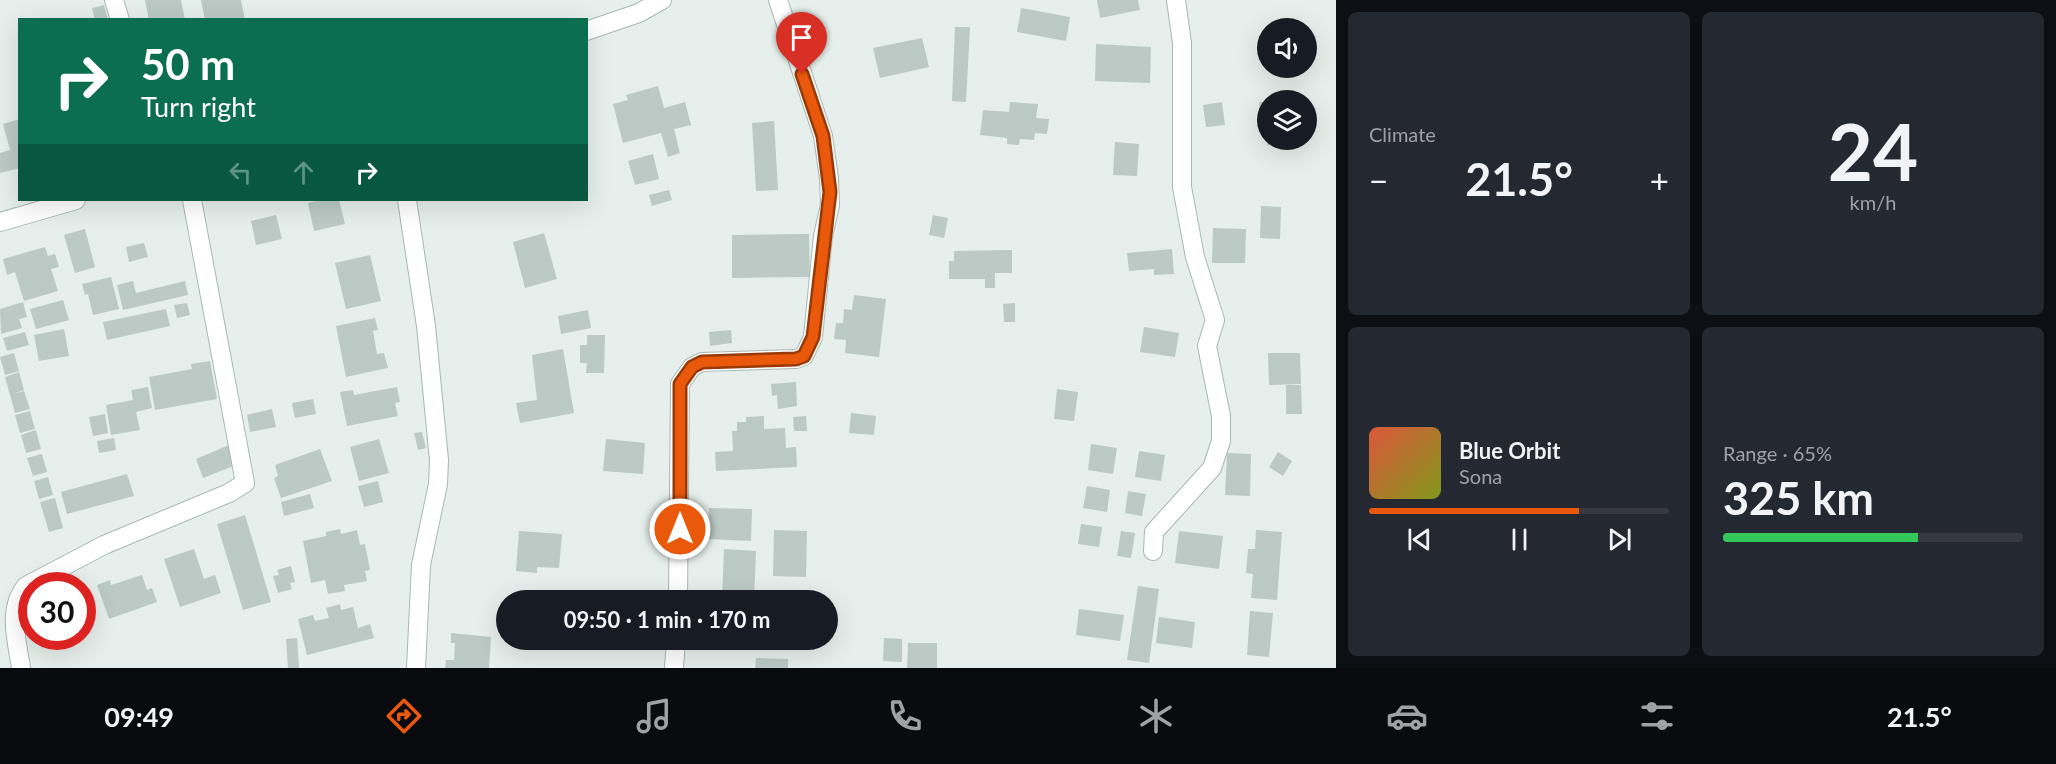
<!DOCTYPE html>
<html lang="en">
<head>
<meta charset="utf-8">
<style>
  :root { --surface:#171b24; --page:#242831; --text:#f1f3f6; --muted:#9ea1a6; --line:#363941; --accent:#ea580c }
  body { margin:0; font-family:Lato,sans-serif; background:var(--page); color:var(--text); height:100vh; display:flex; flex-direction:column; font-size:22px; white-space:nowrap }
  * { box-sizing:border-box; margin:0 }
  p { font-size:20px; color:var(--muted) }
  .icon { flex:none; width:33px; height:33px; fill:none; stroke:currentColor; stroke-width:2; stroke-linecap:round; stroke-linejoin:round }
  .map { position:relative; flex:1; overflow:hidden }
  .panel { display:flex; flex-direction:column; gap:12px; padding:12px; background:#0d0f14; width:720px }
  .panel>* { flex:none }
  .hud { position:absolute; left:18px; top:18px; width:570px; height:183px; border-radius:0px; box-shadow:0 6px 24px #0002; background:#0b6e4f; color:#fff; overflow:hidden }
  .buttons { position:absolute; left:1257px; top:18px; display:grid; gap:12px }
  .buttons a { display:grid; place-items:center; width:60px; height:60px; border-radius:50%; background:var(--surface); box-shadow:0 6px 24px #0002; font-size:30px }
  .speed { position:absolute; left:18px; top:572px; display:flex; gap:12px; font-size:30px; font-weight:700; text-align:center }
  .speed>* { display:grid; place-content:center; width:78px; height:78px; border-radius:50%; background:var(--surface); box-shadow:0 6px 24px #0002; line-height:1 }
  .speed .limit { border:9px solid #d22; background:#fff; color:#111 }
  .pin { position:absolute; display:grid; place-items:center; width:51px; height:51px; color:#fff; margin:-62px -26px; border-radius:50% 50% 50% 0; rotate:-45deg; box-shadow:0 0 6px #0007 }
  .pin .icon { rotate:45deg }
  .me { position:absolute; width:66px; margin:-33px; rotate:0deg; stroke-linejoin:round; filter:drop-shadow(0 0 4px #0008) }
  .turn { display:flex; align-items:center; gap:21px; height:126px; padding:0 24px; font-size:27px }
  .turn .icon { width:78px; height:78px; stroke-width:2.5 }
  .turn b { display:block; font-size:42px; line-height:51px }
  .lanes { display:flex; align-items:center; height:57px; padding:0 24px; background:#0003; justify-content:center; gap:30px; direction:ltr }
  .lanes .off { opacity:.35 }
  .big { font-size:45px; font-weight:700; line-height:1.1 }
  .panel .tile { flex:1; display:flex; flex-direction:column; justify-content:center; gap:9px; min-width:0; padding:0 21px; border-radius:9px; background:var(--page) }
  .panel .dial { align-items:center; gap:0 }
  .dial b { font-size:78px; line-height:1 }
  .song { display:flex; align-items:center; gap:18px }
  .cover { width:72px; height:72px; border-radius:9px; background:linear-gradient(135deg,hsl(10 70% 55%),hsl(70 70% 35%)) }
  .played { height:6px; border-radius:3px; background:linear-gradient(90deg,var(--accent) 70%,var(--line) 70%) }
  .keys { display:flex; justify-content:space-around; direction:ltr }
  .heat { display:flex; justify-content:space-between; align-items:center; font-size:33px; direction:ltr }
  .charge { height:9px; border-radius:4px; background:linear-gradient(90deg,#34c759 65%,var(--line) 0) }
  .panel .tiles { flex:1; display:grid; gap:12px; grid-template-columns:repeat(2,1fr) }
  .trip { position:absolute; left:496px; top:590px; width:342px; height:60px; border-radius:30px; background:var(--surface); box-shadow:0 6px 24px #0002; font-weight:700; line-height:60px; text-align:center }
  .dock { display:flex; height:96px; justify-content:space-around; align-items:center; background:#090b0e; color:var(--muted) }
  .dock .icon { width:42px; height:42px }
  .dock .active { color:var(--accent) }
  .dock b { font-size:27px; color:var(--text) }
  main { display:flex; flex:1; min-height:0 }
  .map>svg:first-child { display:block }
</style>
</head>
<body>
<main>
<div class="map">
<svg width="1336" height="668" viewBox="0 0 1336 668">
  <rect width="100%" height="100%" fill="#e6efeb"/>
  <g fill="#bbcac4">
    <path d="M145,0H181L185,20H149Z"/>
    <path d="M201,0H241L245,20H205Z"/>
    <path d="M1097,0H1138L1140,10L1100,18Z"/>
    <path d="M104,5L108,20H95L92,8Z"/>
    <path d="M1021,8L1070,17L1066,41L1017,32Z"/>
    <path d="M955,27H970L966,102L952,101Z"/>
    <path d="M922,38L929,67L880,78L873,48Z"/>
    <path d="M1096,44L1151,47L1150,83L1095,81Z"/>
    <path d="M658,86L664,108L685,102L691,125L674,129L680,153L668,157L661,133L623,143L613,104L628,100L626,95Z"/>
    <path d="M1010,102L1038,104L1036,118L1049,119L1047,134L1035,133L1034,140L1020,139L1019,145L1007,144V138L980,135L983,110L1009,112Z"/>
    <path d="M1222,102L1225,125L1206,127L1203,105Z"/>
    <path d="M1259,102H1268V122H1260Z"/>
    <path d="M20,119V168L0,173V153L10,150L3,124Z"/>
    <path d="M774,121L778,190L756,191L752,123Z"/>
    <path d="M1268,140H1296V144L1267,145Z"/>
    <path d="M1115,142L1139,144L1137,176L1113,175Z"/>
    <path d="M653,154L659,179L635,185L628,161Z"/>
    <path d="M669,190L672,200L652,206L649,195Z"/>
    <path d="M321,200H339L345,224L314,231L308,203Z"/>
    <path d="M1261,206L1281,207L1280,239L1260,238Z"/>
    <path d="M276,215L282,239L256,245L251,221Z"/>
    <path d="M933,215L948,218L944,238L929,235Z"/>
    <path d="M1213,228L1246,229L1245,263H1212Z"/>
    <path d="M85,229L95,267L75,273L64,235Z"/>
    <path d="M544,233L557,279L525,288L513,242Z"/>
    <path d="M809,234L810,277L732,278V235Z"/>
    <path d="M144,243L148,257L129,262L126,247Z"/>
    <path d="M45,247L48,256L55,254L59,267L51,269L58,291L24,301L15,272L7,275L3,259Z"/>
    <path d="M1172,249L1174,274L1154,275V269L1129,271L1127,253Z"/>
    <path d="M1012,250V273H995V288H985V279H949V261H954V251Z"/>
    <path d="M370,255L381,301L346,309L335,263Z"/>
    <path d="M111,277L119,309L93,315L88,294L85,295L82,284Z"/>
    <path d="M133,281L136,293L185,281L188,295L123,310L117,285Z"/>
    <path d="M854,295L886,299L879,357L845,353L846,340L834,339L836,323H843L844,309L852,310Z"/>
    <path d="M63,300L69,320L36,329L30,309Z"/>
    <path d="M23,302L27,317L19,319L22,328L1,334L0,309Z"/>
    <path d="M187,303L190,315L177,318L174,305Z"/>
    <path d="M1015,303V322H1004L1003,304Z"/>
    <path d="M166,309L170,326L107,340L103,322Z"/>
    <path d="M588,310L591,328L561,334L558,316Z"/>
    <path d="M375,318L378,330L373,331L377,354L384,353L388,368L346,377L336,326Z"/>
    <path d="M1144,327L1179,333L1175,357L1140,352Z"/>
    <path d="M64,329L69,356L39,361L34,335Z"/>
    <path d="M731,330L732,343L710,346L709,332Z"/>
    <path d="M25,332L29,345L7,351L3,338Z"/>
    <path d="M587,335H605L604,373H586L587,363H580V345H587Z"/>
    <path d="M563,349L574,413L520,423L516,403L537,400L532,355Z"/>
    <path d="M14,353L19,371L5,375L0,357Z"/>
    <path d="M1268,353H1300L1301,384L1269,385Z"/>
    <path d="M210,361L217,399L155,410L149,377L192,369L191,364Z"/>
    <path d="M19,372L24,390L13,394L24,391L30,409L15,413L5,377Z"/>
    <path d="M796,382L797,406L778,409L777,395L772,396L771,384Z"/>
    <path d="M1286,385H1301L1302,414H1286Z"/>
    <path d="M148,387L152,408L136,412L140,430L111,435L106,405L133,400L131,390Z"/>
    <path d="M397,387L400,402L395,403L398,416L347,426L340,392L353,390L354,395Z"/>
    <path d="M1057,389L1078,392L1074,421L1054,419Z"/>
    <path d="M313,399L316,414L295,418L292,403Z"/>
    <path d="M272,409L276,427L250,432L247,415Z"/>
    <path d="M30,411L35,429L20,433L15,415Z"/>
    <path d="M851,413L876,416L874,435L849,433Z"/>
    <path d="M105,414L108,433L93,436L89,417Z"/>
    <path d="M764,416V429L785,428L786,448L796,447L797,467L716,471L715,452L733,451L732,431H737V422H746V417Z"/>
    <path d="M806,416L807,431H794L793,417Z"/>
    <path d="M36,430L41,449L26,453L21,435Z"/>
    <path d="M422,432L426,448L418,450L414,433Z"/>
    <path d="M114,438L116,450L99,453L97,441Z"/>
    <path d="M379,439L389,473L359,481L350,447Z"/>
    <path d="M606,439L645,443L643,474L603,471Z"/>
    <path d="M1091,444L1117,448L1113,474L1088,470Z"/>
    <path d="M229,445L236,465L203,478L196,459Z"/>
    <path d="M320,449L332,481L281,498L274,478L278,476L275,465Z"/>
    <path d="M1139,451L1165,455L1161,481L1135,477Z"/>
    <path d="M1278,452L1292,461L1283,476L1269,467Z"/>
    <path d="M1227,453L1251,454L1250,496L1225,495Z"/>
    <path d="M42,454L47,472L33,476L27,458Z"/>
    <path d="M127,474L134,496L67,514L61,492Z"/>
    <path d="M48,477L53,495L39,499L34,481Z"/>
    <path d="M378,481L383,502L364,507L358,486Z"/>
    <path d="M1087,486L1110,490L1107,512L1083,508Z"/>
    <path d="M1128,491L1146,494L1142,516L1125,513Z"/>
    <path d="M310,494L314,508L284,516L281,502Z"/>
    <path d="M55,498L63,528L49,532L40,502Z"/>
    <path d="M709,508L752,509L751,541L708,539Z"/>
    <path d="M245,515L271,602L243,610L217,524Z"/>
    <path d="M1081,524L1102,527L1099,547L1078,544Z"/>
    <path d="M340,529L341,534L357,530L360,545L365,544L370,570L365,571L367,581L344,585L345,591L328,594L325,580L311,583L303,541L326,536V532Z"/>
    <path d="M774,530L807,531L806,577L773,576Z"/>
    <path d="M1256,530L1282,532L1277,600L1251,598L1253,574L1246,573L1248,549H1255Z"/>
    <path d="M519,531L562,534L559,568L537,567V573L516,571Z"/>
    <path d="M1121,531L1135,533L1131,558L1117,556Z"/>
    <path d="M1179,531L1223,536L1219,569L1175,563Z"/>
    <path d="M194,549L204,579L215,575L221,593L180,607L164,559Z"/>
    <path d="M724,549L756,551L754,600H722Z"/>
    <path d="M291,566L295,582L290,583L292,589L278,593L273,576L279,575L277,570Z"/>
    <path d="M142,575L147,590L152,588L157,602L109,619L97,585L110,580L111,585Z"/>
    <path d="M1138,586L1159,589L1149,663L1127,660Z"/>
    <path d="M340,604L341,610L353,607L358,628L370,624L374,638L307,655L298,619L313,615L315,621L329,618L326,608Z"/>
    <path d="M1079,609L1124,615L1120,641L1076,635Z"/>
    <path d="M1250,611L1273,613L1269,657L1247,655Z"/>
    <path d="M1159,617L1195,622L1192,648L1156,643Z"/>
    <path d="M451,633L491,637L489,668H445L446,660H454L455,643H451Z"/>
    <path d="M297,638L299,668H288L286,639Z"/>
    <path d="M884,638L902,639V662L883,661Z"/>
    <path d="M908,643H937V668H907Z"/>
    <path d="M756,658L788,659V668H755Z"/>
  </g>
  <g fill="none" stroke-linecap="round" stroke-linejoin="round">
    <defs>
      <g id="minor">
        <path d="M114,0L120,20"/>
        <path d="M586,31L639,13L662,0"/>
        <path d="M407,200L426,326L439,460L438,484L421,565L416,668"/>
        <path d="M0,222L76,200"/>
        <path d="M1153,551L1154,532L1212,468L1221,441V416L1207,346L1215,320L1195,257L1182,187V43L1176,0"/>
        <path d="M678,600L680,384L692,367L702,362L796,359L804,356L813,337L823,236L830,205L829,178L823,136L778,0"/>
        <path d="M21,668C17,641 7,609 26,586L104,545L229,493L245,483L192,200"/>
        <path d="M674,668L676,639"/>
      </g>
    </defs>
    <use href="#minor" stroke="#a8b8b2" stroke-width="20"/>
    <use href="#minor" stroke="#fff" stroke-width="18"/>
  </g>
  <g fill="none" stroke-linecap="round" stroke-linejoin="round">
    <defs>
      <path id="route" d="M680,529V384L692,367L702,362L796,359L804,356L813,337L830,192L823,136L802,74"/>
    </defs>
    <use href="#route" stroke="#983908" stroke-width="15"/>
    <use href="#route" stroke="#ea580c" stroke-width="10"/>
  </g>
</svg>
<div class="buttons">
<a><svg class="icon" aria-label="sound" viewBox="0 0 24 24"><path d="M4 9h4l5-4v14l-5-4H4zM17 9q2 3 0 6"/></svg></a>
<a><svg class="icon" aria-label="layers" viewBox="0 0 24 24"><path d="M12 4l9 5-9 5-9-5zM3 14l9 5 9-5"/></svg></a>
</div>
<div class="speed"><div class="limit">30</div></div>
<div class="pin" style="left:802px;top:74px;background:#d93025"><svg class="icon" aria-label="arrive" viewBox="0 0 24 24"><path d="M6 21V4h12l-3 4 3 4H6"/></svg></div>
<svg class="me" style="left:680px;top:529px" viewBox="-20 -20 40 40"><circle r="17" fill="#ea580c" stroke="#fff" stroke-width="3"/><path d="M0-11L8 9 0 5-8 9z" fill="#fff"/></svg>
<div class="trip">09:50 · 1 min · 170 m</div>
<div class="hud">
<div class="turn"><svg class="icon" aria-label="right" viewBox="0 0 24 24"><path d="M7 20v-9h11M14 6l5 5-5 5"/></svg><div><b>50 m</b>Turn right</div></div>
<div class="lanes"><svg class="icon off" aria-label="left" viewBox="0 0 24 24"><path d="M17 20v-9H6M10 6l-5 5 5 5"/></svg><svg class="icon off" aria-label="ahead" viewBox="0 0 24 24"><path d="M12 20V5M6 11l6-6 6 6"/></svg><svg class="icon" aria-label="right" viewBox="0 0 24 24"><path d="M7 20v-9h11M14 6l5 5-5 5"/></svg></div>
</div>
</div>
<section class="panel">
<div class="tiles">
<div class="tile"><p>Climate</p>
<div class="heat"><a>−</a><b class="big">21.5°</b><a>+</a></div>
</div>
<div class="tile dial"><b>24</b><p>km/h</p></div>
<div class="tile">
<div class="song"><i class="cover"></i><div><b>Blue Orbit</b><p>Sona</p></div></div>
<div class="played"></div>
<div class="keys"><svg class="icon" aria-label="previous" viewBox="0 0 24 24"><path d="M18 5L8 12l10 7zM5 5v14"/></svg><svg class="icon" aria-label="pause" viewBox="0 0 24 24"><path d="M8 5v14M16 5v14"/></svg><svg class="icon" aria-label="next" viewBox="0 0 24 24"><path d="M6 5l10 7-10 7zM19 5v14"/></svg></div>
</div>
<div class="tile"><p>Range · 65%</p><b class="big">325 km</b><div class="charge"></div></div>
</div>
</section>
</main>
<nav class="dock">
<b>09:49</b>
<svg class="icon active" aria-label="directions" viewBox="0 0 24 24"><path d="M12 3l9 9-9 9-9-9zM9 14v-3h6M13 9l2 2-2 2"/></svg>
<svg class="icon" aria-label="music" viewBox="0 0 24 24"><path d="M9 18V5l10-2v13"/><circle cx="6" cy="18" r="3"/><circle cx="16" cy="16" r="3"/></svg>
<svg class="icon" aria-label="phone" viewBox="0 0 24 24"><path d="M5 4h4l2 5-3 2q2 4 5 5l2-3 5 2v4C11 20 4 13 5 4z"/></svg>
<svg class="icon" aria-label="climate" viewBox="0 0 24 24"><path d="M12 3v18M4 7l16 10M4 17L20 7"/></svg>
<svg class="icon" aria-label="car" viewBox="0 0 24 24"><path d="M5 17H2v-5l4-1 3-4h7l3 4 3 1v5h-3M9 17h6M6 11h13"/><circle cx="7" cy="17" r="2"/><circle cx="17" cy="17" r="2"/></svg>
<svg class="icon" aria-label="filters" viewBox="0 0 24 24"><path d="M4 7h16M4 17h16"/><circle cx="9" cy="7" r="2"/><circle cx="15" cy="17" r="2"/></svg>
<b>21.5°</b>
</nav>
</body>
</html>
